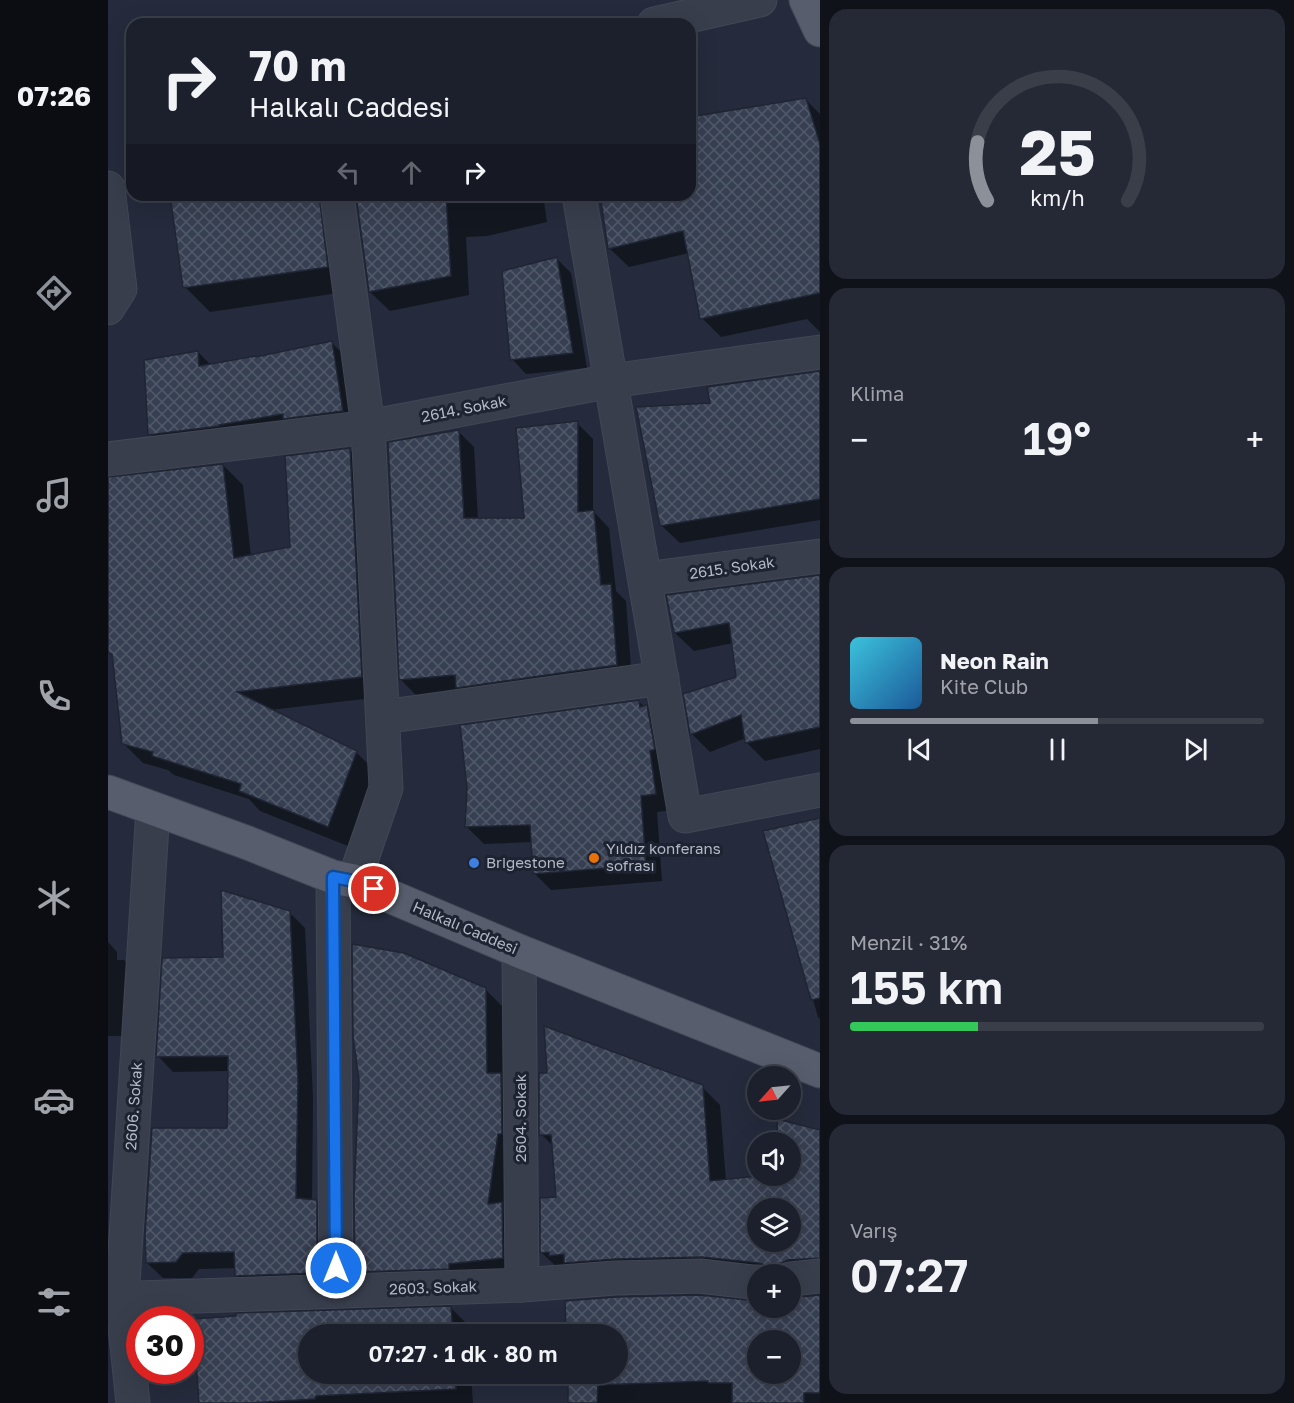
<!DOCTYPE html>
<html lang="tr">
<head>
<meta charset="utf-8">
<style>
  :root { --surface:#1c202d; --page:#252835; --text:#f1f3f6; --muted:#a0a3aa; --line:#3a3e49; --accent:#8c9099 }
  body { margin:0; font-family:"Golos Text",sans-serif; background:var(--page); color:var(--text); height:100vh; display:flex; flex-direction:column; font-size:22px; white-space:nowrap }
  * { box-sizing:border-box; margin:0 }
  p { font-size:20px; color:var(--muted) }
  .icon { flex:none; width:33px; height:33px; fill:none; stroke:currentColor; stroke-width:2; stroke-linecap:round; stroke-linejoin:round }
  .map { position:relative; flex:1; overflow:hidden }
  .drawer { display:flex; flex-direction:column; gap:9px; padding:9px; background:#0f1219; width:474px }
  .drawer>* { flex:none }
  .top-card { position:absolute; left:18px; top:18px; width:570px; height:183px; border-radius:18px; box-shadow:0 6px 24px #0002,0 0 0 2px var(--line); background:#1c202d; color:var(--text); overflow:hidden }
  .needle { width:39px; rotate:243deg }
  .buttons { position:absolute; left:639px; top:1066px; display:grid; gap:12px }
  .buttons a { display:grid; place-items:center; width:54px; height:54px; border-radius:50%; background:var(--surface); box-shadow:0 6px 24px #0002,0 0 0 2px var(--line); font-size:30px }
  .speed { position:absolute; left:18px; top:1306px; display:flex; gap:12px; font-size:30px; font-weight:700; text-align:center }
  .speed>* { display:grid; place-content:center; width:78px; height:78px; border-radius:50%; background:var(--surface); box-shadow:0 6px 24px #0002,0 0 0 2px var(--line); line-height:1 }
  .speed .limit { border:9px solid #d22; background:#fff; color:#111 }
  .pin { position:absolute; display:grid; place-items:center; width:51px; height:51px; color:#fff; margin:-26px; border:3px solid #fff; border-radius:50%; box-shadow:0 2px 6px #0007 }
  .me { position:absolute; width:66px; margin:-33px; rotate:0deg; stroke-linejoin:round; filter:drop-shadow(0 0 4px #0008) }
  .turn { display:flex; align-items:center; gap:21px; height:126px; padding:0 24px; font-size:27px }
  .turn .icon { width:78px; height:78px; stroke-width:2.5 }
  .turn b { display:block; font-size:42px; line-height:51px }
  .lanes { display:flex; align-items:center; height:57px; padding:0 24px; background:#0003; justify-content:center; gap:30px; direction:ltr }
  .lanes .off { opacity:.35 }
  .big { font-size:45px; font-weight:600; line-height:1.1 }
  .drawer .widget { flex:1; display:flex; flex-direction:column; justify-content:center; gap:9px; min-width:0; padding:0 21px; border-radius:18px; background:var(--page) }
  .drawer .dial { align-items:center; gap:0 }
  .dial svg { height:156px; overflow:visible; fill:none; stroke:var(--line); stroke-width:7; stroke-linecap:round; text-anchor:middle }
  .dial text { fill:var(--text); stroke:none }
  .song { display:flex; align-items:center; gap:18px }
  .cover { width:72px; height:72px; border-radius:9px; background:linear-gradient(135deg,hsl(190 70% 55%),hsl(210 70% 35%)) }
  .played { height:6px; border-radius:3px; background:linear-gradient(90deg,var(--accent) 60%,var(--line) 60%) }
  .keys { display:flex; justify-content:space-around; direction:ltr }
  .heat { display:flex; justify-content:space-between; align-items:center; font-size:33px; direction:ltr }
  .charge { height:9px; border-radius:4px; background:linear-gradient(90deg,#34c759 31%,var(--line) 0) }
  .trip { position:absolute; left:190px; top:1324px; width:330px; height:60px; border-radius:30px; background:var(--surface); box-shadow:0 6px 24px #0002,0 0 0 2px var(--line); font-weight:600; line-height:60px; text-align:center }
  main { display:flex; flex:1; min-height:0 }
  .menu { display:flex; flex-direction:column; width:108px; justify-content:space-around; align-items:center; background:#0b0d12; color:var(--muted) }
  .menu .icon { width:42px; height:42px }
  .menu .active { color:var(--accent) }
  .menu b { font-size:27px; color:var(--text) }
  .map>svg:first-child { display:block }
</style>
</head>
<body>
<main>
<nav class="menu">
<b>07:26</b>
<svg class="icon active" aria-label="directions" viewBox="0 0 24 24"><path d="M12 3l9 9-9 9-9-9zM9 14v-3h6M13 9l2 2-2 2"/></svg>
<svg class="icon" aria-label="music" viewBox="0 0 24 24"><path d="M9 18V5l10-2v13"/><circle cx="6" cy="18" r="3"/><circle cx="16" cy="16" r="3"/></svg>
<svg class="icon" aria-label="phone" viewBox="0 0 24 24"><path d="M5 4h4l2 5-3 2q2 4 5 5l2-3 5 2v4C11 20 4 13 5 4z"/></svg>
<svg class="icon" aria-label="climate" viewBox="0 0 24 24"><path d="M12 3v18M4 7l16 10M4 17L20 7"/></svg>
<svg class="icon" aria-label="car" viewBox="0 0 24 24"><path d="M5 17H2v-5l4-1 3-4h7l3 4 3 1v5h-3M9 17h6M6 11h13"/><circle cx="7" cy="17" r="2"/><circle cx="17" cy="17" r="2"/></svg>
<svg class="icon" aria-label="filters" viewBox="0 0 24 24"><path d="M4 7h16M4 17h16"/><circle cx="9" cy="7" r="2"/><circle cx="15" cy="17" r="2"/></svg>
</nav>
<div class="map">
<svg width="712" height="1403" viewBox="0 0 712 1403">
  <defs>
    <pattern id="building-cross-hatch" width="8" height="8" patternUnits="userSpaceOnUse" patternTransform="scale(1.5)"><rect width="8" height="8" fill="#373f52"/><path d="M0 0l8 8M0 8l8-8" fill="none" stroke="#525969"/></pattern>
  </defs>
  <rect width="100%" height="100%" fill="#252b3c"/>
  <g fill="#0007" fill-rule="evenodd">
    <path d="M698,100L712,114V332L699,319L613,337L594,318L581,253L521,267L501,248L522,195H582V119Z"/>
    <path d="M63,195H214L244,291L102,312L77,287Z"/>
    <path d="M249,195H435L439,222L379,236L358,237L361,295L282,311L262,292Z"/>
    <path d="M448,258L463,273L479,368L418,374L404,359Z"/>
    <path d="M224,343L239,358L249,426L57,449L42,434L90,352L103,365Z"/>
    <path d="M712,372V520L572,543L553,525L603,405Z"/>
    <path d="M469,423L485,439V511L501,528L508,591L518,601L524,681L309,696L293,680L350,431L366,447L370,519H418Z"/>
    <path d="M242,450L262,470L273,697L162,710L248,752L268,772L240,846L152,811L141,799L66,775L60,770L35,763L15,743L6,656L2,652L0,630V479L115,465L135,485L143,556L184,548Z"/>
    <path d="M712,576V749L657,761L639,743L638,738L602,752L584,734L630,678L625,643L586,651L567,633Z"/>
    <path d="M531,702L537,707H539L556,724L564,810L549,812L554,881L443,890L426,873L424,842L376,844L359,827Z"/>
    <path d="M712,819V1019L710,1017L657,832Z"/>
    <path d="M181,912L197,928L205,1098L204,1201H208L224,1217V1288L144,1291L128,1275V1268L91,1269L84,1278H55L39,1263L120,1129L121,1071L65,1072L50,1056L117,959Z"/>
    <path d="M0,942L9,952V960H16L31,974L27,1036H0Z"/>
    <path d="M378,990L394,1006L395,1077L409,1091L411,1274L264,1287L248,1271Z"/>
    <path d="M594,1087L612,1105L618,1181L665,1176H682V1143H671L712,1131V1276L452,1270L434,1253L449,1198L446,1147L433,1134ZM650,1209H682V1242H650Z"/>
    <path d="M712,1296V1403H462L461,1374H510V1335H460L650,1308H682ZM650,1341H682V1374H650Z"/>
    <path d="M343,1308L361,1326V1335H201V1374H363L365,1403H93L87,1320Z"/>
  </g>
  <g fill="url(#building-cross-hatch)" stroke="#202533" stroke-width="1.5" fill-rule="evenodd">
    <path d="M698,98L712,144V293L592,319L575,231L500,249L493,201L516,195H582V117Z"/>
    <path d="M62,195H211L220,267L75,288Z"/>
    <path d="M248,195H338L343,276L261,292Z"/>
    <path d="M449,257L465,353L402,360L394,271Z"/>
    <path d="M224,341L235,411L175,419V414L111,425V426L40,435L36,360L90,351L91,366L147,356L148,357Z"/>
    <path d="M712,371V499L552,526L528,407L602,403L599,387Z"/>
    <path d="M470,421V512L486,510L493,585L503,584L509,665L348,688L347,675L291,680L280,442L351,430L356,518H416L408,428Z"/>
    <path d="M242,448L254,677L129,692L249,751L220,827L131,791L133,784L44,756L45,752L14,744L4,654L0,653V477L115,464L126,558L182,547L177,456Z"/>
    <path d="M712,575V727L637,743L633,715L582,735L575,694L628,677L621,623L566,633L558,595Z"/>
    <path d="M531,700L532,707L539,705L547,749L542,751L548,794L533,796L538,865L425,874L422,825L357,827L359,788L352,725Z"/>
    <path d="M712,818V998L703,1000L655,831Z"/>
    <path d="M113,890L182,911L190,1081L188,1198L209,1200V1273L127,1276L126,1252L75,1253L68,1262L38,1263L37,1235L44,1128H119L120,1056L48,1057L54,958L115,957Z"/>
    <path d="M244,944L296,953L378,988L379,1073H393L394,1134H390L380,1204L394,1202L395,1258L341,1264V1269L247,1272L246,1197L251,1080L245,1036Z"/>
    <path d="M436,1026L595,1085L602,1181L650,1176H682V1143H670L669,1119L712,1130V1258L680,1260L671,1264L665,1271L659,1266L651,1263L594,1257L507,1259L456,1263V1254L441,1256V1252L432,1253V1198L448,1197L443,1135H431V1073H439ZM650,1209H682V1242H650Z"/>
    <path d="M591,1295L650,1301V1308H682V1298L712,1295V1393H696V1403H624V1383H600V1381L490,1385L489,1403H460V1374H510V1335H458L457,1301L508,1297ZM650,1341H682V1374H650Z"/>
    <path d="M343,1306L345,1335H201V1374H347L348,1389L208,1396L207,1399L142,1403H91L85,1319L128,1316V1313Z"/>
  </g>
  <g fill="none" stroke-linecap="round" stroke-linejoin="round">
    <defs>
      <g id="minor">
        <path d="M546,24L652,0"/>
        <path d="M0,188L12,289L0,308"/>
        <path d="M229,195L260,427L278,788L246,881"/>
        <path d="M471,195L577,816L712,790"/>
        <path d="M0,459L260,427L503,381L712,352"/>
        <path d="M537,579L712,556"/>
        <path d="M275,717L554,678"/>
        <path d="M225,877L228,1291"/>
        <path d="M411,951L414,1285"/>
        <path d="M682,1279L712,1276"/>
        <path d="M0,1299L414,1285L507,1278L592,1276L644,1282H650"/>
        <path d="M25,1403L14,1299L45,809"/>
      </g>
      <g id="major">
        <path d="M698,0L712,30"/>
        <path d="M0,792L140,843L225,877L246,881L411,951L712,1071"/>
      </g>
    </defs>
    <use href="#minor" stroke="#414755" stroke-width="35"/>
    <use href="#major" stroke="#414755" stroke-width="35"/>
    <use href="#minor" stroke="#383e4c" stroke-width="33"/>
    <use href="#major" stroke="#575d6c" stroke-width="33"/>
  </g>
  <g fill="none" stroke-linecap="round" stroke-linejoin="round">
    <defs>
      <path id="route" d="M228,1268L225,877L246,881L266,889"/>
    </defs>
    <use href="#route" stroke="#114b97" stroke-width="15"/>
    <use href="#route" stroke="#1a73e8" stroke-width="10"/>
  </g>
  <circle fill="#e8710a" stroke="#1e2331" stroke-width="2" cx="486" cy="858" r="6"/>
  <circle fill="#3f7fe0" stroke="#1e2331" stroke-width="2" cx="366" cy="863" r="6"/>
  <g text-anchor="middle" stroke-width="6" stroke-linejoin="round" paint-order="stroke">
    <g font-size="15" fill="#b4b9c7" stroke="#1e2331">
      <text transform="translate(356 409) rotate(-11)" y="5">2614. Sokak</text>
      <text transform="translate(624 568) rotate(-8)" y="5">2615. Sokak</text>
      <text transform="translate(357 928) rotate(23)" y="5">Halkalı Caddesi</text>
      <text transform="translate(26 1106) rotate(-86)" y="5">2606. Sokak</text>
      <text transform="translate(413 1118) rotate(-90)" y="5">2604. Sokak</text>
      <text transform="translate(325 1288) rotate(-2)" y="5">2603. Sokak</text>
    </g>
    <g font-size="15" fill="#b4b9c7" stroke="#1e2331" text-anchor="start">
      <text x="498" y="854">Yıldız konferans<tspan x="498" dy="17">sofrası</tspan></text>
      <text x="378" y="868">Brigestone</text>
    </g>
  </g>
</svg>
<div class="buttons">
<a><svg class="needle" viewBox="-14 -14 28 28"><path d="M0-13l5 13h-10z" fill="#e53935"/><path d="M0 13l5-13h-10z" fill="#a0a3aa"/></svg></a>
<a><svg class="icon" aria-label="sound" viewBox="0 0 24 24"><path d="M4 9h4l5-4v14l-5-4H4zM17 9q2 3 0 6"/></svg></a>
<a><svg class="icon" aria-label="layers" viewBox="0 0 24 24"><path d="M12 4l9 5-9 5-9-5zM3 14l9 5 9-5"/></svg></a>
<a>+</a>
<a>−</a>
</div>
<div class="speed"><div class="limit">30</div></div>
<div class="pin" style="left:266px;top:889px;background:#d93025"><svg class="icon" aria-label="arrive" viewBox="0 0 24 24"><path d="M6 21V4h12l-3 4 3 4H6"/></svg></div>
<svg class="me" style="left:228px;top:1268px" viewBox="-20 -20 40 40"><circle r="17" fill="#1a73e8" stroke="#fff" stroke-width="3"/><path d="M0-11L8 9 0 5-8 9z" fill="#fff"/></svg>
<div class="trip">07:27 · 1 dk · 80 m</div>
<div class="top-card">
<div class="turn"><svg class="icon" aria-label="right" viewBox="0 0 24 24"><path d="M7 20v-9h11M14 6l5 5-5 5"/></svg><div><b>70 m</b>Halkalı Caddesi</div></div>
<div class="lanes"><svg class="icon off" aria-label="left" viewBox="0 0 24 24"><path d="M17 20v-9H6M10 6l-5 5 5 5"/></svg><svg class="icon off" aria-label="ahead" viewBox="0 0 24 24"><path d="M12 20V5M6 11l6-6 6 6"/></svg><svg class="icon" aria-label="right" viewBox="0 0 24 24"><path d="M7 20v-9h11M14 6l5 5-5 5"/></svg></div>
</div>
</div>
<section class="drawer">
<div class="widget dial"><svg viewBox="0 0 100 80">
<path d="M14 69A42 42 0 1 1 86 69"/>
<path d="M14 69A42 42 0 0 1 9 39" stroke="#8c9099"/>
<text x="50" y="56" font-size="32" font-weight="700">25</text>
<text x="50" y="72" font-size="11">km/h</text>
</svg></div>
<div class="widget"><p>Klima</p>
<div class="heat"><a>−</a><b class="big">19°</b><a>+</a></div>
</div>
<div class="widget">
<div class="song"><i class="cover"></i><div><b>Neon Rain</b><p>Kite Club</p></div></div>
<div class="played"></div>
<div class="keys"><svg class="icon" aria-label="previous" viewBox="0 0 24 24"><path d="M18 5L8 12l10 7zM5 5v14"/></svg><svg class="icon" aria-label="pause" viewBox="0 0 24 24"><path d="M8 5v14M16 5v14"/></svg><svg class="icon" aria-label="next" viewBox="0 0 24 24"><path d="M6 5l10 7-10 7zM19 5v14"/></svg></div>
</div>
<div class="widget"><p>Menzil · 31%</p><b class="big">155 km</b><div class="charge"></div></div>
<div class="widget"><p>Varış</p><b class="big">07:27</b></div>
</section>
</main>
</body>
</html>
